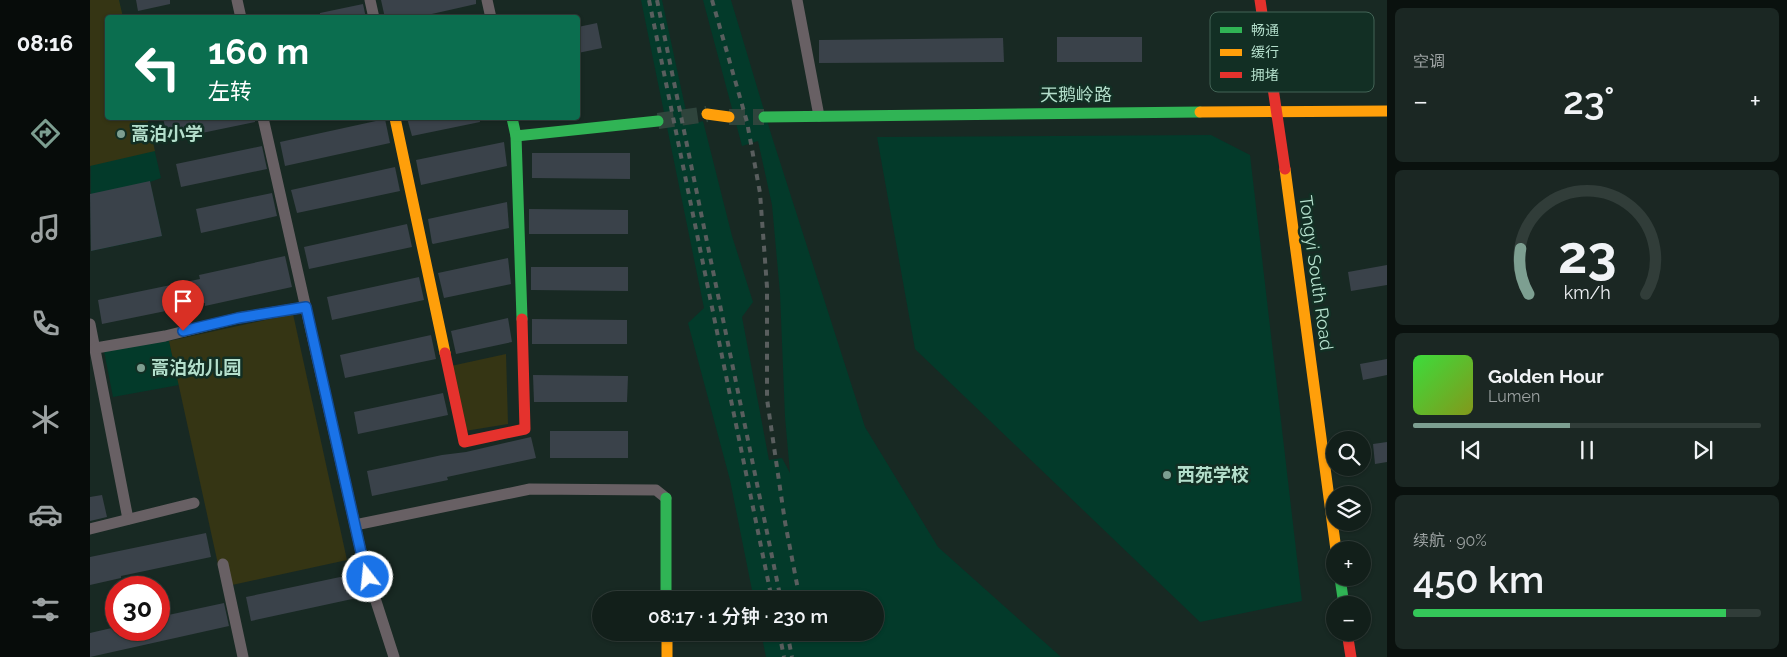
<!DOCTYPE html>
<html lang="zh">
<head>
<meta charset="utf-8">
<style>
  :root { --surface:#121f1a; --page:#1b2723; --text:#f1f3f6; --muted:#9ca2a2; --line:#313d39; --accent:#7d9f91 }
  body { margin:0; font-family:Raleway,"Noto Sans SC",sans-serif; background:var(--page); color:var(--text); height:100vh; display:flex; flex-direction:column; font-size:19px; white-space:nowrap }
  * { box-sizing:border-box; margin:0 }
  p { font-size:16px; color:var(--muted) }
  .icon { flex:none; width:28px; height:28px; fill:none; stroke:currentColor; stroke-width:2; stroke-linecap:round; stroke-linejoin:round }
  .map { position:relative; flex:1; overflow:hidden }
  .side { display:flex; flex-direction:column; gap:8px; padding:8px; background:#0a110e; width:400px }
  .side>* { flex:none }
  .banner { position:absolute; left:15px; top:15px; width:475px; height:105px; border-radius:5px; box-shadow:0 1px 4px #0004,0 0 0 1px var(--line); background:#0b6e4f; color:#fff; overflow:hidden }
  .controls { position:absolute; left:1236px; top:431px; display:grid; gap:10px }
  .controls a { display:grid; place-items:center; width:45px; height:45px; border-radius:50%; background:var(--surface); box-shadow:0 1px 4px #0004,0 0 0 1px var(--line); font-size:25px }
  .speed { position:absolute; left:15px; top:576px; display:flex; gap:10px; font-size:25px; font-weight:700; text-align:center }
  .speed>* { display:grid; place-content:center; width:65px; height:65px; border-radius:50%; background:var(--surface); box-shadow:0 1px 4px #0004,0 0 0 1px var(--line); line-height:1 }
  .speed .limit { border:8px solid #d22; background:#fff; color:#111 }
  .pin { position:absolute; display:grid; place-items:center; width:42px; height:42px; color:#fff; margin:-51px -21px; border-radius:50% 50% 50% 0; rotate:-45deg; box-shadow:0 0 5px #0007 }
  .pin .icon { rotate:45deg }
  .me { position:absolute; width:55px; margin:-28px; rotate:344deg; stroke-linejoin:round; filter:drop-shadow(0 0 4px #0008) }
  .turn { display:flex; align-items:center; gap:18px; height:105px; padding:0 20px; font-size:22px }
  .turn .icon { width:65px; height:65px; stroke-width:2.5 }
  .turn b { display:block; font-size:35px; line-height:42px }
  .big { font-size:38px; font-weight:600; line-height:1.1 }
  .side .tile { flex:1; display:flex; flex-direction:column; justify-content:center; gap:8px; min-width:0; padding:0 18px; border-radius:8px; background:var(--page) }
  .side .dial { align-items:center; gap:0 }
  .dial svg { height:130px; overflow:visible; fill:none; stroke:var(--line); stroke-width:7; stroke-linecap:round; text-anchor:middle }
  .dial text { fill:var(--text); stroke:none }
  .song { display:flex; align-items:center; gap:15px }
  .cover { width:60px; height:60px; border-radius:8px; background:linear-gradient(135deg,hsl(120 70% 55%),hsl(70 70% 35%)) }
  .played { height:5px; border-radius:2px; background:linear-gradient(90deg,var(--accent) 45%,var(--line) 45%) }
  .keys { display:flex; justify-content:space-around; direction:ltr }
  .heat { display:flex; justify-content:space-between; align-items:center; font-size:28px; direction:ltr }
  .charge { height:8px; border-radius:4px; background:linear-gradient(90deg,#34c759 90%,var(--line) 0) }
  .trip { position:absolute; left:502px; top:591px; width:292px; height:50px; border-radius:25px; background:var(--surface); box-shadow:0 1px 4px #0004,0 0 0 1px var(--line); font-weight:600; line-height:50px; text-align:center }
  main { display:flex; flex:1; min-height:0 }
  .tabs { display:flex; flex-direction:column; width:90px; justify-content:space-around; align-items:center; background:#070c0a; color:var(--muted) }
  .tabs .icon { width:35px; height:35px }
  .tabs .active { color:var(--accent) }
  .tabs b { font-size:22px; color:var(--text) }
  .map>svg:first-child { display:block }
</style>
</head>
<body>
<main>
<nav class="tabs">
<b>08:16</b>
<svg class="icon active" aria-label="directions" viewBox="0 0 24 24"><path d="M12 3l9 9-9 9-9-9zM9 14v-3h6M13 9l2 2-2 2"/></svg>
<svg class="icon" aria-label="music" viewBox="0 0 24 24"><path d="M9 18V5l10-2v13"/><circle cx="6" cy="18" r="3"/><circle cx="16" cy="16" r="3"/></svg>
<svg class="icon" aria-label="phone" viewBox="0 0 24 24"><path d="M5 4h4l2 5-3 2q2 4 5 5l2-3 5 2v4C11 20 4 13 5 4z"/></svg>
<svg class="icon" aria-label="climate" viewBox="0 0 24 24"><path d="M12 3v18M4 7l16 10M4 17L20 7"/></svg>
<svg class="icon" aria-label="car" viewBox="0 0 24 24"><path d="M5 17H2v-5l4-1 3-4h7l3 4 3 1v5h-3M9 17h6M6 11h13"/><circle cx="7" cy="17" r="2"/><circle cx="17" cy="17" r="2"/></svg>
<svg class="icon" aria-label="filters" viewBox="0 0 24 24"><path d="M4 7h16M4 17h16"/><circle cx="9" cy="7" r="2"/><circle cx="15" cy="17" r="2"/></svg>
</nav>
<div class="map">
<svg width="1297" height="657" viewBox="0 0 1297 657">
  <rect width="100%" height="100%" fill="#182923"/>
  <g fill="#033a2a">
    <path d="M0,0H29L33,17L18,18V118H57L71,178L60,182L72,236L1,251Z"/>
    <path d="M551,0H572L599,125L613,121L642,236L663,302L652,317L679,460L692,458L700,473L695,417L690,293L682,205L668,141L652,146L613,0H641L682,137L775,427L848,547L971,657H676L671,633L786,632V600H664L640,480L598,323L614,308Z"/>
    <path d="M1121,135L1160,155L1212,601L1110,622L825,349L787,137Z"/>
    <path d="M79,341L89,385L23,397L14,351Z"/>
  </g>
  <g fill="#353514">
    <path d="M0,0H29L33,17L18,18V118H57L65,151L0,166Z"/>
    <path d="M203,314L257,560L133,587L79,341Z"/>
    <path d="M416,354L418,424L375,431L361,366Z"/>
  </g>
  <g fill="#3a424a">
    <path d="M46,0H80V4L48,11Z"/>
    <path d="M291,0H386V4L324,18H295Z"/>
    <path d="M273,4L276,18H230V13Z"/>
    <path d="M507,23L512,48L488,53V27Z"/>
    <rect x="967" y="37" width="85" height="25"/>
    <path d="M913,38L914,62L729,63V40Z"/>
    <path d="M73,118H165V122L78,140Z"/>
    <path d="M317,118H389L390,122L322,136Z"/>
    <path d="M295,119L300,143L195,166L190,142Z"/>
    <path d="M414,142L417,166L331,185L326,160Z"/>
    <path d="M172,146L177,169L91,187L86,164Z"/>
    <path d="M442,153H540V179L442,178Z"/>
    <path d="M305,167L310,191L207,213L201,190Z"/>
    <path d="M60,181L72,236L1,251L0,194Z"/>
    <path d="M182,193L187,216L111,233L106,209Z"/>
    <path d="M417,202L419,228L343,244L342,243L338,219Z"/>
    <path d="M439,209L538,210V234H439Z"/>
    <path d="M317,224L322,247L219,269L214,247Z"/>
    <path d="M195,256L202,287L115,306V303L12,324L8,300L110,279L109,275Z"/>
    <path d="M418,258L421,284L354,298L348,273Z"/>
    <path d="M1297,265V285L1261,291L1258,272Z"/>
    <path d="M441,267H538V291L441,290Z"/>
    <path d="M329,277L334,300L242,320L237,297Z"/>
    <path d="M418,318L422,342L366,354L361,331Z"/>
    <path d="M442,319L537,320V344H442Z"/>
    <path d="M341,335L346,359L255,378L250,355Z"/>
    <path d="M1297,359V375L1273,380L1270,364Z"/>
    <path d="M443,375L538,376L537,402H444Z"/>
    <path d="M353,393L358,415L268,434L264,412Z"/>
    <rect x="460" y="431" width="78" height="27"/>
    <path d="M441,437L446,458L357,477L358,480L282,496L277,471L352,455L376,452Z"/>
    <path d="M1297,442V462L1285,464L1283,444Z"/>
    <path d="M12,495L17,517L0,521V497Z"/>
    <path d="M116,533L121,557L31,576V578L0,585V557Z"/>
    <path d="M269,573L276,596L161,621L156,597Z"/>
    <path d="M134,603L139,626L0,657V633L26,627V630H69V617Z"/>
  </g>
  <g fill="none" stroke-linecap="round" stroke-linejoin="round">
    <g stroke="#2f443c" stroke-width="16" stroke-dasharray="16 8" stroke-linecap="butt">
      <path d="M639,117H674"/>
      <path d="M568,121L617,114"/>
    </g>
    <g stroke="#686064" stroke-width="11">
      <path d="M147,0L151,18"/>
      <path d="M280,0L284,18"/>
      <path d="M397,0L401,18"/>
      <path d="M707,0L729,116"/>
      <path d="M173,118L273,561L304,657"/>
      <path d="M0,324L38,519"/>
      <path d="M6,348L75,336L148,318L216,307"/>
      <path d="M265,525L440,489L566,490L576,498"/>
      <path d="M0,529L104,503"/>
      <path d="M133,564L153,657"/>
    </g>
    <g stroke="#30b455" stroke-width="11">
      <path d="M674,117L1110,112"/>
      <path d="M422,118L426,136L432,319"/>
      <path d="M426,136L568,121"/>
      <path d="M576,498V600"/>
      <path d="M1250,578L1254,605"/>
    </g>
    <g stroke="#ff9f0a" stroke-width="11">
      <path d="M1110,112L1297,111"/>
      <path d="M617,114L639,117"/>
      <path d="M305,118L355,353"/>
      <path d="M1195,169L1246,550"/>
      <path d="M577,632V657"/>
    </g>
    <g stroke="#e5322d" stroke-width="11">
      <path d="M1170,0L1195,169"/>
      <path d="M355,353L374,442L435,429L432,319"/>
      <path d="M1257,632L1261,657"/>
    </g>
    <g stroke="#595e5e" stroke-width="4" stroke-dasharray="6 6" stroke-linecap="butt">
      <path d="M559,0L682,600"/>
      <path d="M567,0L691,600"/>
      <path d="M622,0L657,122L670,193L677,287V399L695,522L710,600"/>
      <path d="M689,632L694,657"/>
      <path d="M697,632L702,657"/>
    </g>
  </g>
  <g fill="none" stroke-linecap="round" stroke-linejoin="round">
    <defs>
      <path id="route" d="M93,331L148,318L216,307L273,561L278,577"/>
    </defs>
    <use href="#route" stroke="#114b97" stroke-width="12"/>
    <use href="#route" stroke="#1a73e8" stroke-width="9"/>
  </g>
  <g fill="#7d9f91" stroke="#122f24" stroke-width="2">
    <circle cx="31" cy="134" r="5"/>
    <circle cx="51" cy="368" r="5"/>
    <circle cx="1077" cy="475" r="5"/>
  </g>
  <g text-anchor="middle" stroke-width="5" stroke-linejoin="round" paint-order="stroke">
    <g font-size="18" fill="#b4dfcc" stroke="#122f24">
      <text x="986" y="101">天鹅岭路</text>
      <text transform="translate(1226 273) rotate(82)" y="6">Tongyi South Road</text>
    </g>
    <g font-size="18" font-weight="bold" fill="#b4dfcc" stroke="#122f24" text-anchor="start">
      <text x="41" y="140">蒿泊小学</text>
      <text x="61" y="374">蒿泊幼儿园</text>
      <text x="1087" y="481">西苑学校</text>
    </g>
  </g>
  <rect x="1120" y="12" width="164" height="80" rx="8" fill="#122f24" stroke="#436456" stroke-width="1"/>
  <rect x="1130" y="27" width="22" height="6" fill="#30b455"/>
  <rect x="1130" y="49" width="22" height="7" fill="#ff9f0a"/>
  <rect x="1130" y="72" width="22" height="6" fill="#e5322d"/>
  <g font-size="14" fill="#b4dfcc">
    <text x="1161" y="35">畅通</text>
    <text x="1161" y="57">缓行</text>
    <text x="1161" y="80">拥堵</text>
  </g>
</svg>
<div class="controls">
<a><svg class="icon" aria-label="search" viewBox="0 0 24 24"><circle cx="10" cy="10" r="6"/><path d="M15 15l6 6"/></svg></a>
<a><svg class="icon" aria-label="layers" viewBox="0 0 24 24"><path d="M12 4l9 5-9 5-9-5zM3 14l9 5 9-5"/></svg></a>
<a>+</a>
<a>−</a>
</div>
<div class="speed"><div class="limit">30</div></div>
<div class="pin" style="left:93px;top:331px;background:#d93025"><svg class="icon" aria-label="arrive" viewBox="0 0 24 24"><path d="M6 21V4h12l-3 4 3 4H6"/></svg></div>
<svg class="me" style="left:278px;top:577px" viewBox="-20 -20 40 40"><circle r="17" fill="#1a73e8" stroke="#fff" stroke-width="3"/><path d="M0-11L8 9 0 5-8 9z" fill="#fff"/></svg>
<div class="trip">08:17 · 1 分钟 · 230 m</div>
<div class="banner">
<div class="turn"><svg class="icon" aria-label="left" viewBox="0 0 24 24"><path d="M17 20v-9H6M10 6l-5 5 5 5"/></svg><div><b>160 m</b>左转</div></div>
</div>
</div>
<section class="side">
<div class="tile"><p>空调</p>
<div class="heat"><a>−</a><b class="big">23°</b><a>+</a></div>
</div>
<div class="tile dial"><svg viewBox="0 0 100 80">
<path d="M14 69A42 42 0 1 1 86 69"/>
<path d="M14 69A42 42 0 0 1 9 41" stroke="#7d9f91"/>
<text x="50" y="56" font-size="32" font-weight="700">23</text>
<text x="50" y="72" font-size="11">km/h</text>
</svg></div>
<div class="tile">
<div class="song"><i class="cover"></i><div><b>Golden Hour</b><p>Lumen</p></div></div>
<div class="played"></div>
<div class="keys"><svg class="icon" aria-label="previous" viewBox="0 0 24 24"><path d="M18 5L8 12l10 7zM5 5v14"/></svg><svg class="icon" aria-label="pause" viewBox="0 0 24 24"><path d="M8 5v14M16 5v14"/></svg><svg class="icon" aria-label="next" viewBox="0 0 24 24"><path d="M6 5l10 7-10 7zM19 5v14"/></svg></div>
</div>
<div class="tile"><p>续航 · 90%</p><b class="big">450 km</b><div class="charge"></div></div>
</section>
</main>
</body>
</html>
